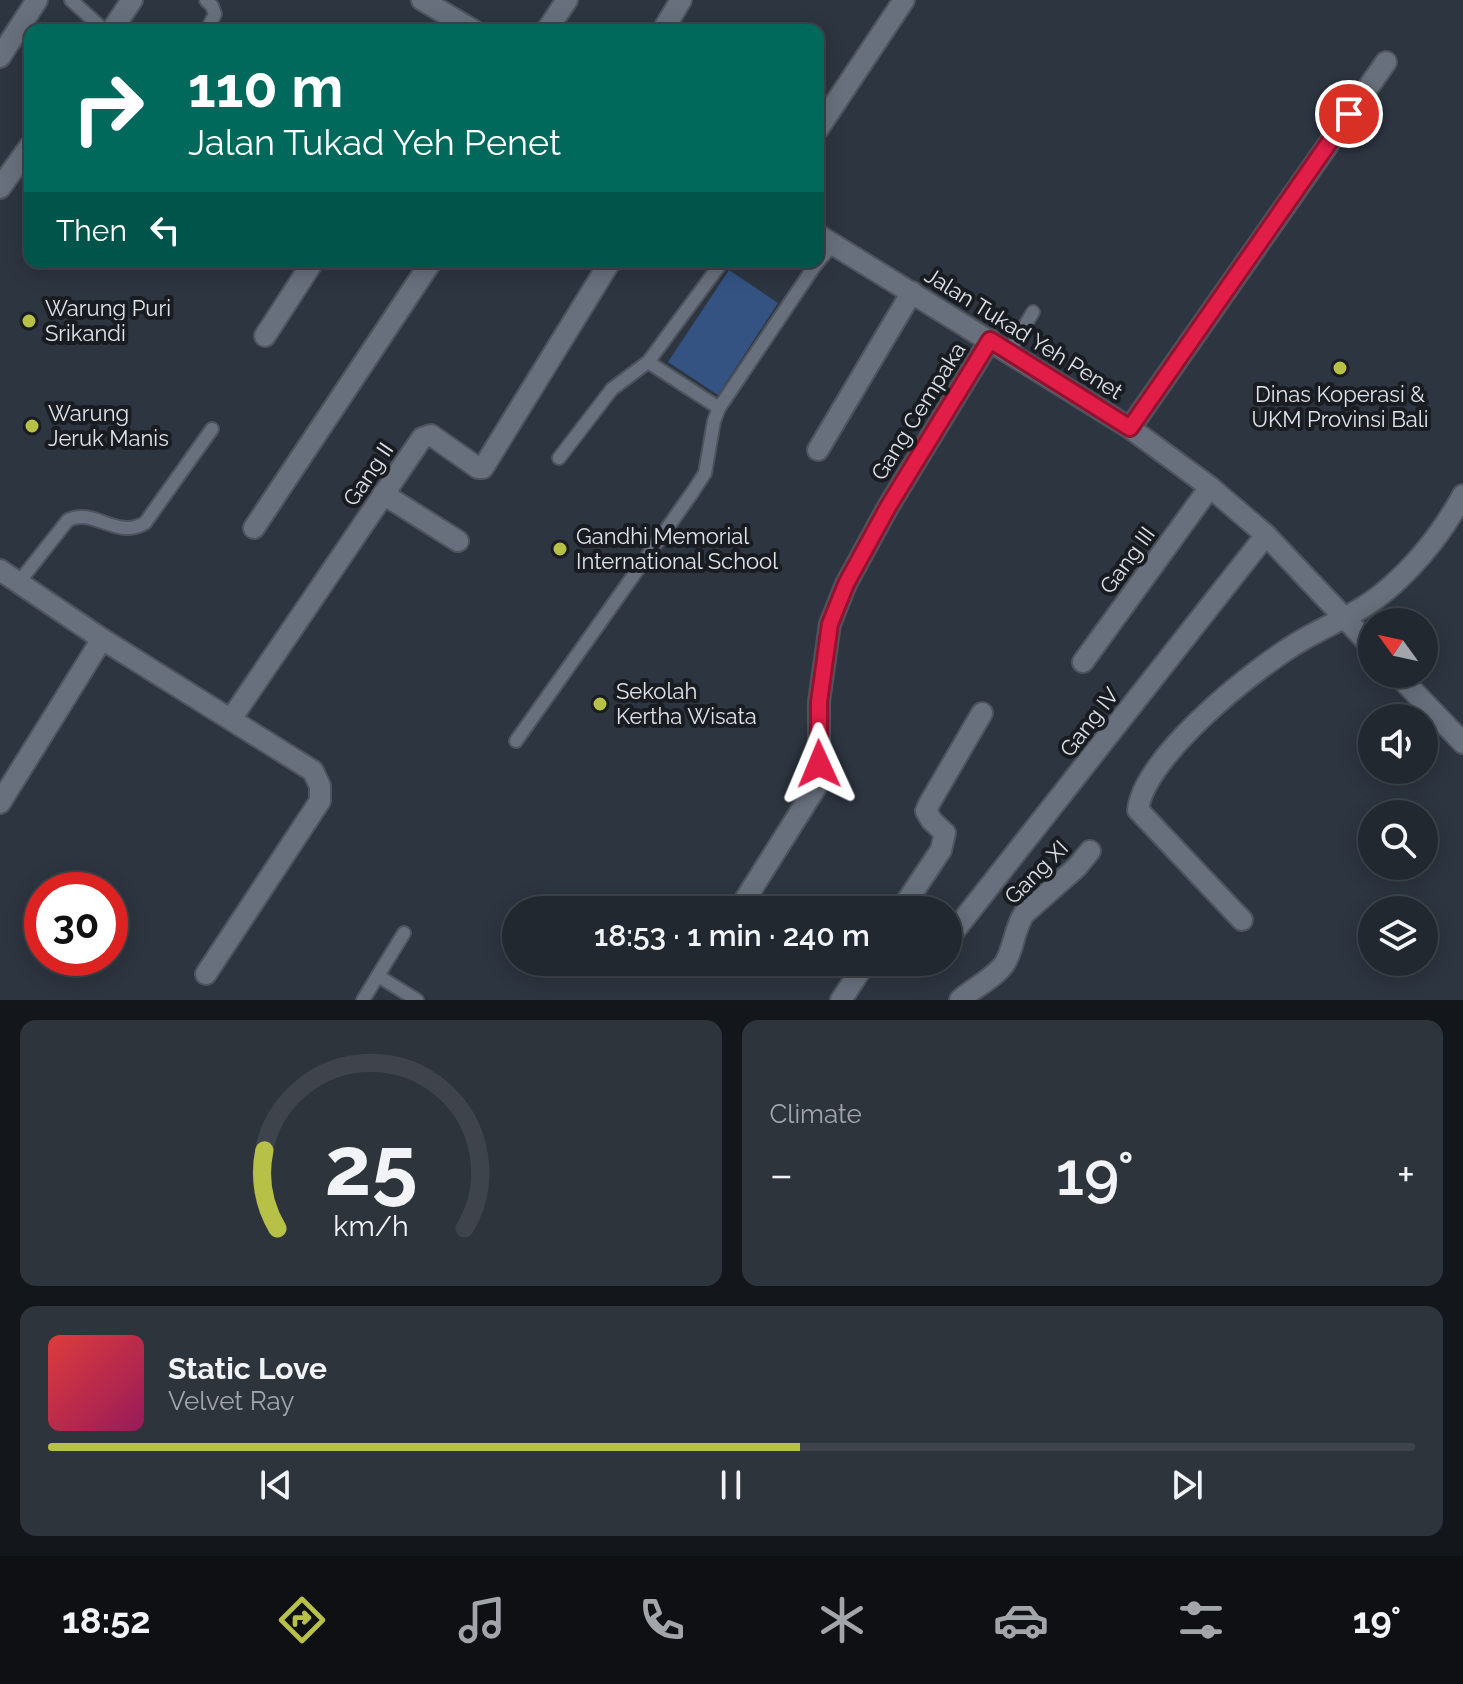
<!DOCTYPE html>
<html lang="en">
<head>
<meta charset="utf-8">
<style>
  :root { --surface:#222830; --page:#2e343c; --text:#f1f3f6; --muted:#a2a6ab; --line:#3f444c; --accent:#b8c147 }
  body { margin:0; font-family:Raleway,sans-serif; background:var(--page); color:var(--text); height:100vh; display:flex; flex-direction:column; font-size:30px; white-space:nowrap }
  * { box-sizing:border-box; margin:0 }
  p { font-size:26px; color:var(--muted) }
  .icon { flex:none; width:44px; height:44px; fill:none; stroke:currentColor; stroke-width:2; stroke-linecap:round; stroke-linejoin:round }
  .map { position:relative; height:1000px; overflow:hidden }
  .sheet { display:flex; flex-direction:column; gap:20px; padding:20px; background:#13161a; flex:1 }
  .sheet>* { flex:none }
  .hud { position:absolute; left:24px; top:24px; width:800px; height:244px; border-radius:16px; box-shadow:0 4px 20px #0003,0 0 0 2px var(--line); background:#00695c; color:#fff; overflow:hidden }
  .needle { width:52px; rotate:303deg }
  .buttons { position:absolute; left:1358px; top:608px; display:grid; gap:16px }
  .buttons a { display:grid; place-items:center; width:80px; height:80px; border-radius:50%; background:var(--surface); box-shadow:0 4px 20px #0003,0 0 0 2px var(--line); font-size:40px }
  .speed { position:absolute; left:24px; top:872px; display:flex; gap:16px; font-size:40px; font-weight:700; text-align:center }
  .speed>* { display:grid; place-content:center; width:104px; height:104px; border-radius:50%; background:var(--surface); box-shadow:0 4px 20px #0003,0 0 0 2px var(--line); line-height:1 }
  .speed .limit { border:12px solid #d22; background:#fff; color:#111 }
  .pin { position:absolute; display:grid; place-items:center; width:68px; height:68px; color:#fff; margin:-34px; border:4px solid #fff; border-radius:50%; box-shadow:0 2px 8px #0007 }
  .me { position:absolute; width:88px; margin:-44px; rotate:359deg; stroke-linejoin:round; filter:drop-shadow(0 0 6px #0008) }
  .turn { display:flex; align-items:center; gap:28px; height:168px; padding:0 32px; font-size:36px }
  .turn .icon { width:104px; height:104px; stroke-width:2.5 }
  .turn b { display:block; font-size:56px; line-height:68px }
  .then { display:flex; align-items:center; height:76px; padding:0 32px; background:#0003; gap:16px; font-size:30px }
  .big { font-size:60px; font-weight:600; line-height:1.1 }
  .sheet .widget { flex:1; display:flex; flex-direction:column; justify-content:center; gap:12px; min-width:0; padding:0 28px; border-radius:16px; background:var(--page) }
  .sheet .dial { align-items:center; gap:0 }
  .dial svg { height:208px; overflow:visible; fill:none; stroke:var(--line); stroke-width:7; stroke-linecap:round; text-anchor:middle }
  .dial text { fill:var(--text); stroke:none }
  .song { display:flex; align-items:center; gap:24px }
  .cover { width:96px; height:96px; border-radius:12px; background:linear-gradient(135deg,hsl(0 70% 55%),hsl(330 70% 35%)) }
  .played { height:8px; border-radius:4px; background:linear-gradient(90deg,var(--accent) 55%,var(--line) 55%) }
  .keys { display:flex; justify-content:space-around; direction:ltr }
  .heat { display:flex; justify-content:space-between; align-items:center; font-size:44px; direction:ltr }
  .sheet .tiles { flex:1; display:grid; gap:20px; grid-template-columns:1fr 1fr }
  .widget:last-child { grid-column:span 2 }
  .trip { position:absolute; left:502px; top:896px; width:460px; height:80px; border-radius:40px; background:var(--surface); box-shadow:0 4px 20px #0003,0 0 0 2px var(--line); font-weight:600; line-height:80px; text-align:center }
  .tabs { display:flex; height:128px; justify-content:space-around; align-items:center; background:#0e1013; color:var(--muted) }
  .tabs .icon { width:56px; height:56px }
  .tabs .on { color:var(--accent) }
  .tabs b { font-size:36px; color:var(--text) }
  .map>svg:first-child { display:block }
</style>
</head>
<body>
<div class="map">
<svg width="1463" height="1000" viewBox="0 0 1463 1000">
  <rect width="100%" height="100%" fill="#2d3540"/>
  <path fill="#345383" d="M729,270L778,303L718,395L668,362Z"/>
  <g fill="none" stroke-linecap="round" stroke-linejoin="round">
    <defs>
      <g id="lane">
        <path d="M71,0L104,30"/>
        <path d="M206,0L212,6L215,14L207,30"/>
        <path d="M1009,352L1033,312"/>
        <path d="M648,362L719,408"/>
        <path d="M559,458L612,389L648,362L722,262"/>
        <path d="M19,582L68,520C94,507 116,540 145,523L212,429"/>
        <path d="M516,741L692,493L705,473L714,421L719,408L814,267L833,244"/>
        <path d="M378,976L417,1000"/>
        <path d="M363,1000L404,933"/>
      </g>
      <g id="street">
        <path d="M422,0L473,30"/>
        <path d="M547,30L567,0"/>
        <path d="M663,30L681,0"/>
        <path d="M818,129L904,0"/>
        <path d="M818,235L1130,428L1210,487L1266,535L1372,647"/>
        <path d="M265,336L313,262"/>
        <path d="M1130,428L1386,62"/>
        <path d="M818,450L912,292"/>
        <path d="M383,494L458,541"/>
        <path d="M254,528L431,262"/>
        <path d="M0,570L102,639L313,771L320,786V801L206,974"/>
        <path d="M1083,662L1210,487"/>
        <path d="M1397,674L1463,743"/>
        <path d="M231,719L422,438L431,435L478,468H483L610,262"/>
        <path d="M0,803L102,639"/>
        <path d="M743,903L816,787L819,772V702L830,624L846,584L888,507L990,340"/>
        <path d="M901,910L941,850L945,833L932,821L926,811L929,804L982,713"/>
        <path d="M1242,920L1138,810C1144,756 1258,665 1304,639C1330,624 1359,613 1383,593C1416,566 1442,533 1463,495"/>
        <path d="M948,939L1266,535"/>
        <path d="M841,1000L866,962"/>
        <path d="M960,1000C973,988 995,978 1005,963C1014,948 1014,929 1024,914L1077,867L1090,851"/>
      </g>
      <g id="secondary">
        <path d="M112,30L132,0"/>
        <path d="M0,57L37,0"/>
        <path d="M0,188L30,146"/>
      </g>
    </defs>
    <use href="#lane" stroke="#4d545e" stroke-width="16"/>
    <use href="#street" stroke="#4d545e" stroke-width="24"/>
    <use href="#secondary" stroke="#4d545e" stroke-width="24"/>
    <use href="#lane" stroke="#68707d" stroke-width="12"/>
    <use href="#street" stroke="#68707d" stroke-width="20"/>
    <use href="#secondary" stroke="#68707d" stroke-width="20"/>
  </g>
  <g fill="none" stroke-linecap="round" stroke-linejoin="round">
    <defs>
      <path id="route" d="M819,764V702L830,624L846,584L888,507L990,340L1130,428L1349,114"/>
    </defs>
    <use href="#route" stroke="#92132f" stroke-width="20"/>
    <use href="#route" stroke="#e11d48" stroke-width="14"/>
  </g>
  <g fill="#b8c147" stroke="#191c21" stroke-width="3">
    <circle cx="29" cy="321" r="8"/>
    <circle cx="1340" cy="368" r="8"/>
    <circle cx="32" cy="426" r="8"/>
    <circle cx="560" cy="549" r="8"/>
    <circle cx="600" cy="704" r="8"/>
  </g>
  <g text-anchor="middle" stroke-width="8" stroke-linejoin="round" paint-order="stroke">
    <g font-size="22" fill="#dee3ea" stroke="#191c21" text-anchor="start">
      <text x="45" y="316">Warung Puri<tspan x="45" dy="25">Srikandi</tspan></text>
      <text x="1340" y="402" text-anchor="middle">Dinas Koperasi &amp;<tspan x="1340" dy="25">UKM Provinsi Bali</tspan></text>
      <text x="48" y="421">Warung<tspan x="48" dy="25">Jeruk Manis</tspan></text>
      <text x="576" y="544">Gandhi Memorial<tspan x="576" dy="25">International School</tspan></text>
      <text x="616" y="699">Sekolah<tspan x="616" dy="25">Kertha Wisata</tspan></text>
    </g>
    <g font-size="22" fill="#dee3ea" stroke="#191c21">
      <text transform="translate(1024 333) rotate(32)" y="8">Jalan Tukad Yeh Penet</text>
      <text transform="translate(918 411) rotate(-58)" y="8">Gang Cempaka</text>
      <text transform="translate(368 474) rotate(-56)" y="8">Gang II</text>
      <text transform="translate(1127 560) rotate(-54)" y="8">Gang III</text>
      <text transform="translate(1089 722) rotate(-52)" y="8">Gang IV</text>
      <text transform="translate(1036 872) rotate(-45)" y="8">Gang XI</text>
    </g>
  </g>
</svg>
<div class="buttons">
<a><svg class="needle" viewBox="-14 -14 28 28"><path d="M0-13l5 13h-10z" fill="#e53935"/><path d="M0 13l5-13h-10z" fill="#a2a6ab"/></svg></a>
<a><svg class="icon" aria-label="sound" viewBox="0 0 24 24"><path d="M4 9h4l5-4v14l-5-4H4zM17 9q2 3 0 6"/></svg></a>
<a><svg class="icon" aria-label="search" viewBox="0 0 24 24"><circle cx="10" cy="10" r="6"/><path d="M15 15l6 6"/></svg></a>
<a><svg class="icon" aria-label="layers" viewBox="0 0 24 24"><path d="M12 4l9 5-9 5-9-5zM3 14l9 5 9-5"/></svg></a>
</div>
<div class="speed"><div class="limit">30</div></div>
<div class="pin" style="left:1349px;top:114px;background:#d93025"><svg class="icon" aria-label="arrive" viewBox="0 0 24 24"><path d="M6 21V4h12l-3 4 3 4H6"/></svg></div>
<svg class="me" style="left:819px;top:764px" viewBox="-20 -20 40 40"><path d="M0-17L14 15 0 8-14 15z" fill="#e11d48" stroke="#fff" stroke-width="4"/></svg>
<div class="trip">18:53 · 1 min · 240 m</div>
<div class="hud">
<div class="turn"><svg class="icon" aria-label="right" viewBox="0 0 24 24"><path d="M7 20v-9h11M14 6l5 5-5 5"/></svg><div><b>110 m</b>Jalan Tukad Yeh Penet</div></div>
<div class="then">Then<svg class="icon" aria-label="left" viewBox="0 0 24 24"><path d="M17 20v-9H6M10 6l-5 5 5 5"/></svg></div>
</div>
</div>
<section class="sheet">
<div class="tiles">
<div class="widget dial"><svg viewBox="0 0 100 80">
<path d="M14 69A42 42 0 1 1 86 69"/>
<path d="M14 69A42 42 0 0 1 9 39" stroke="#b8c147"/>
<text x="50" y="56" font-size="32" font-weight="700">25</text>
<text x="50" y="72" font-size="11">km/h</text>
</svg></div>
<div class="widget"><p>Climate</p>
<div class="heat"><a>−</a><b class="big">19°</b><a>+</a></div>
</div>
<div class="widget">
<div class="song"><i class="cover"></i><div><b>Static Love</b><p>Velvet Ray</p></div></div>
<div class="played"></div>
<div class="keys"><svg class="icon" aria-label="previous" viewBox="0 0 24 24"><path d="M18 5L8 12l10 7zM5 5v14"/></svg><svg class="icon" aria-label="pause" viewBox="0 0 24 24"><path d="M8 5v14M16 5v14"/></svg><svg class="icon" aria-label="next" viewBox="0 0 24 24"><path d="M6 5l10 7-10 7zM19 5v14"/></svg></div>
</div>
</div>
</section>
<nav class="tabs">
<b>18:52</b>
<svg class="icon on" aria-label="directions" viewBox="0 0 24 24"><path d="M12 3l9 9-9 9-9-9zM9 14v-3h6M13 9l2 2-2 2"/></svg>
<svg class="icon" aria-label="music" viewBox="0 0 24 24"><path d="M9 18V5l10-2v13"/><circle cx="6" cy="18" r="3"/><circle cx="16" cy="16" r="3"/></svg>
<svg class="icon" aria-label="phone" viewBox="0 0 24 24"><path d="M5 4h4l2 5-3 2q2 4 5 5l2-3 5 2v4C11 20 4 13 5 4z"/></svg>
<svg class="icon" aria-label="climate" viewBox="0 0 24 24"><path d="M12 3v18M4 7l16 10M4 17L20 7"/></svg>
<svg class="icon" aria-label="car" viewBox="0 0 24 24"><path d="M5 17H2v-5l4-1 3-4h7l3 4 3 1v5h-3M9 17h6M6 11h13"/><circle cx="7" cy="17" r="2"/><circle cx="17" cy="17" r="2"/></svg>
<svg class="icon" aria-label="filters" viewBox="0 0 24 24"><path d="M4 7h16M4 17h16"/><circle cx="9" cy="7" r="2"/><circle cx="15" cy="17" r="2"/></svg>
<b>19°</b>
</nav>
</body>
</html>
